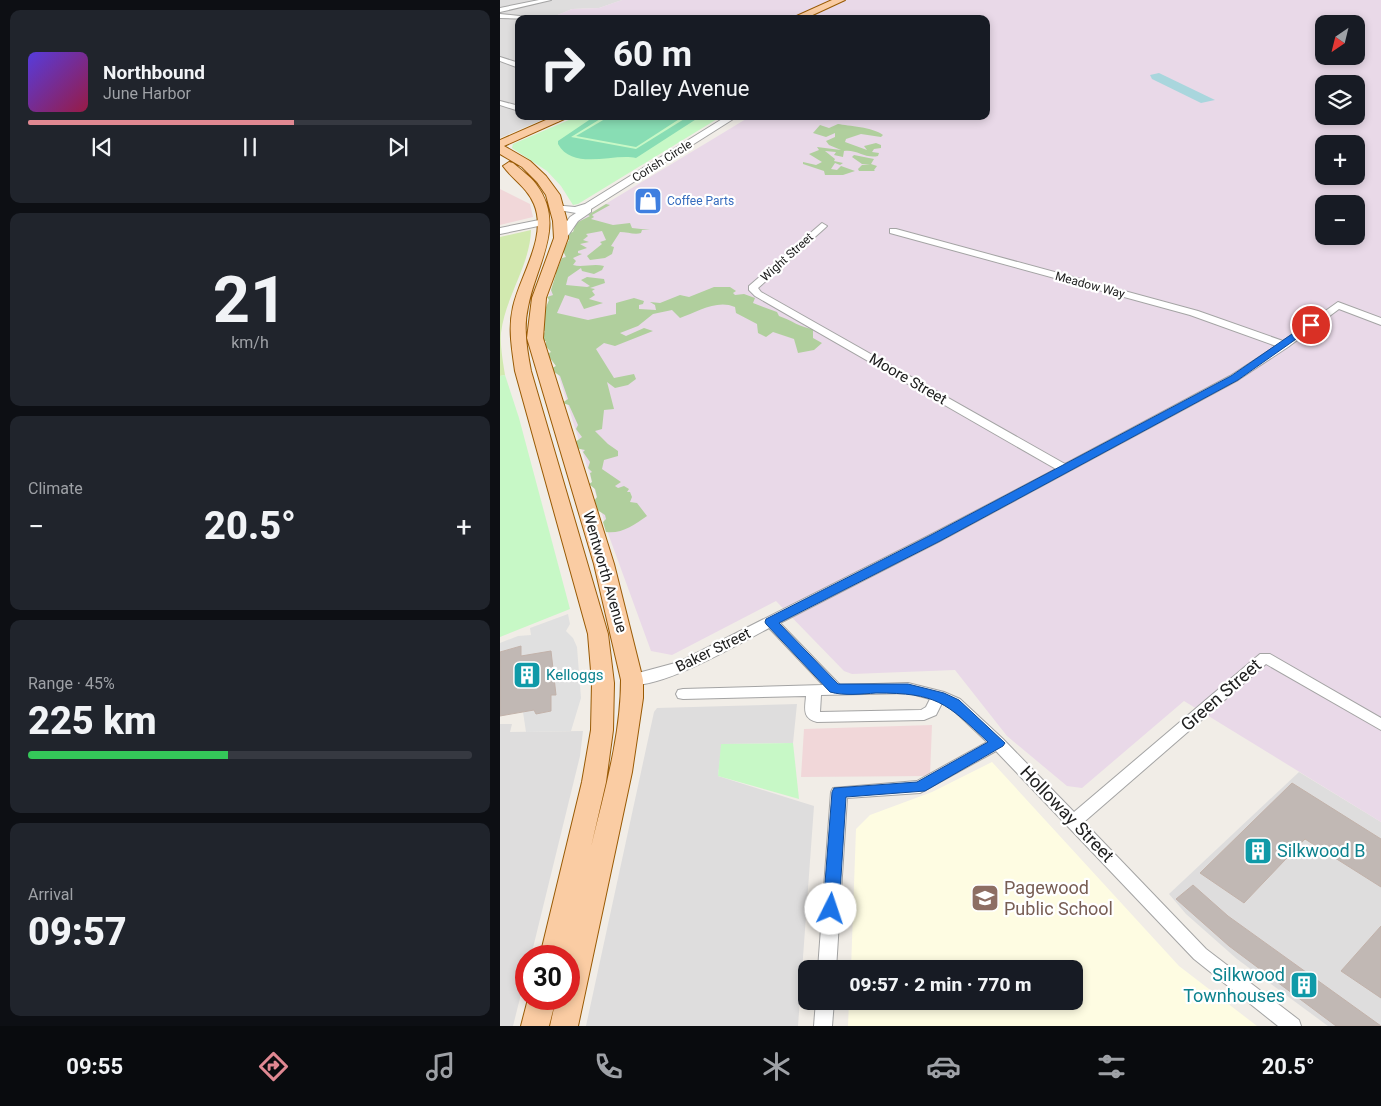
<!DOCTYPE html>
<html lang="en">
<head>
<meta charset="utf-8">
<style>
  :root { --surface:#171b24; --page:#20242c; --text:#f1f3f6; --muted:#9ea1a6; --line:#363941; --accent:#e08892 }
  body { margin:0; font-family:Roboto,sans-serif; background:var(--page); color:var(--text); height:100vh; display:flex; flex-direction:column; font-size:19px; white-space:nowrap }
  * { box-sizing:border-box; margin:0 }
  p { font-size:16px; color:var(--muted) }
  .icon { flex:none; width:28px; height:28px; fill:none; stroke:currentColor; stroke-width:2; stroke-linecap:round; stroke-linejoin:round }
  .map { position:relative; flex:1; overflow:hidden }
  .drawer { display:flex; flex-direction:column; gap:10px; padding:10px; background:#0d0f14; width:500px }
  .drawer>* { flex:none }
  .guide { position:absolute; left:15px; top:15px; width:475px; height:105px; border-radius:10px; box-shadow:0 2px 8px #0003; background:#171b24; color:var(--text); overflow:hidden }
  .needle { width:32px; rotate:215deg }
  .fabs { position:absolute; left:815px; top:15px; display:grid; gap:10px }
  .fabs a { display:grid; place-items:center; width:50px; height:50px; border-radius:10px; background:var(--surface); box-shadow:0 2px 8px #0003; font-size:25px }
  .speed { position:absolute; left:15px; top:945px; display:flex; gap:10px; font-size:25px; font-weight:700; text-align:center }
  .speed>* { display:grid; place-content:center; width:65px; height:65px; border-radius:50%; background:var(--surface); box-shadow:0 2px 8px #0003; line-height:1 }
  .speed .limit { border:8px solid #d22; background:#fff; color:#111 }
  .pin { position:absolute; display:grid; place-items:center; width:42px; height:42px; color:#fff; margin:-21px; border:2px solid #fff; border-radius:50%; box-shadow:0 1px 5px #0007 }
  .me { position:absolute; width:55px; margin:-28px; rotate:4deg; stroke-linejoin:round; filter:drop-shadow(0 0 4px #0008) }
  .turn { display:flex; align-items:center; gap:18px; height:105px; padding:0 15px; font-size:22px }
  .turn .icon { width:65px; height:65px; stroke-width:2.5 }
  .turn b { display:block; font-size:35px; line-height:42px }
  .big { font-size:38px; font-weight:800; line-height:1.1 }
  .drawer .widget { flex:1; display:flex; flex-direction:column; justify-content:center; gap:8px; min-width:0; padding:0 18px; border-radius:10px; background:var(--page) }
  .drawer .dial { align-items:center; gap:0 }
  .dial b { font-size:65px; line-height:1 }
  .song { display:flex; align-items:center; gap:15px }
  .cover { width:60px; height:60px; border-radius:8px; background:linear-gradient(135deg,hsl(250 70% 55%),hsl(340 70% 35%)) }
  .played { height:5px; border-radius:2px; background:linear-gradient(90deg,var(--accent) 60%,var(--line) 60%) }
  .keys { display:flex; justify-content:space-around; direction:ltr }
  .heat { display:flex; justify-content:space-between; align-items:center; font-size:28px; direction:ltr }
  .charge { height:8px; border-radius:4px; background:linear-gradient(90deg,#34c759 45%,var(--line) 0) }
  .trip { position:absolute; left:298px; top:960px; width:285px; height:50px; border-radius:10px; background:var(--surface); box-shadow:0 2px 8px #0003; font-weight:800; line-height:50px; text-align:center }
  .tab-bar { display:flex; height:80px; justify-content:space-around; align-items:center; background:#090b0e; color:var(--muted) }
  .tab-bar .icon { width:35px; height:35px }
  .tab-bar .current { color:var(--accent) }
  .tab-bar b { font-size:22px; color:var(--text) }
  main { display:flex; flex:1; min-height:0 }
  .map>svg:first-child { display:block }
</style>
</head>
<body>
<main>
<section class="drawer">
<div class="widget">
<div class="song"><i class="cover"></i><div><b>Northbound</b><p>June Harbor</p></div></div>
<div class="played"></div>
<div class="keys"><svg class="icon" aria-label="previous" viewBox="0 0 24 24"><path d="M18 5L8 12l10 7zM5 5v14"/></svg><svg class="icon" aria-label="pause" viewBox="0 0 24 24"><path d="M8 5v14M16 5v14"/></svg><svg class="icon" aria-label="next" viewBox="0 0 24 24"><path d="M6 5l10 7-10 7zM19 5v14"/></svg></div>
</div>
<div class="widget dial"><b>21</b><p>km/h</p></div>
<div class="widget"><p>Climate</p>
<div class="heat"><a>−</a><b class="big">20.5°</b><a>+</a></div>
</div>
<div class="widget"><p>Range · 45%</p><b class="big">225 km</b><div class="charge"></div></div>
<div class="widget"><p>Arrival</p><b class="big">09:57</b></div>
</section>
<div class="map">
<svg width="881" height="1026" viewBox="0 0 881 1026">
  <rect width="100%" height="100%" fill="#f1ede7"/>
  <g fill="#dedddd">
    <path d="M0,0H122L99,8L72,9L48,19H19V116H51L0,138Z"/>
    <path d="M297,704L293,743L222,744L218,776L314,806L298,1026H86L154,712L157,708Z"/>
    <path d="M0,724H12L10,732L83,731L80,756L31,956H26V974L13,1026H0Z"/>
    <path d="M799,772L881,822V1026H828L737,959L686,914L669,894Z"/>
  </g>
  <g fill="#f1d7d9">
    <path d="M0,189L30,204L33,217L0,225Z"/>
    <path d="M432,725L430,776L301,777L304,729Z"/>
  </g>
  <path fill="#e9d9e8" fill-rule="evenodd" d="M122,0H881V822L684,701L582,788L567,786L507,736L455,670L352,674L344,671L276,601L172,655L151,651L109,536L47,339L49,295L79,220L251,116H486V19H48L72,9L99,8ZM824,24H856V56H824ZM824,84H856V116H824ZM824,144H856V176H824ZM824,204H856V236H824Z"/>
  <path fill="#fefce2" d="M492,762L679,966L757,1026H348L349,1001H574V969H351L356,829L370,815L432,792Z"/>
  <path fill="#d1e9af" d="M31,230C30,266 5,297 1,333C0,346 3,362 5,375L0,376V237Z"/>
  <g fill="#b0cf9d">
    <path d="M338,124C348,126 373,127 383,135L381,137L361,134L346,139L345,142L367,150L364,146L376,143L381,145V148L374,149L372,152L379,153L378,156C365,159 357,149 344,151L343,157L334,155L336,152L325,151L335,159L334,161L343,163L340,165L335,163L331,169L337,170L341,166L355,171L343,175H325L324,171L303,164V162L316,165L322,162L309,154L319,150L317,147L341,150L329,145L326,141L335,137V133L326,137L313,133L320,125L329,128Z"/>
    <path d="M354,155L374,159L371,164L377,166L374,170L375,171H359L358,169L362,165L370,164H362L352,157Z"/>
    <path d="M106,204L110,205L92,215L94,217L91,219L113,225L130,223L132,228L150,230H142L141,233C135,235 127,232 120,232L111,246L114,247L112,254L105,258L90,260L87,256L102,244L100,242L106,240L102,231L86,234L88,236L83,240L89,242L80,244L87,248L78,251V253L82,254L73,258L76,261L73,265C82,268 93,263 104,266L102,270L94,274L82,271L81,268L68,277L66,285L87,287L90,286L81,280L87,277L104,279L105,283L90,288L95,289L92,291L95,295L89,299L103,303L84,309L79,299L65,295L57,313L88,320L116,314V303L134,298L144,301L143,304L139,305V309L156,310L155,305L150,302L160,303L180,295L189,297L214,287H230L236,291L233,293L235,295L244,294L255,298L253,303L277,312L279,316C291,320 301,328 313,329V338L322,343L314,350L298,353L294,339L273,332L266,337L258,333L257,324L236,313L235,307C217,299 197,312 180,318L172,310L153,314L138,326L120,333L126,336L144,328L153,331L115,346L104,343L96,349L114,378L134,374L136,379L128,385L115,388L107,382L114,409L104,410L102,429L95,431L108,444L118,451V456L104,460L102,469L121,482L115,486L118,488L124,486L129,489L127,492H130L132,497L130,502L137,503L147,516C134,525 122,534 106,532L103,522L106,519L105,515L96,509L94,501L97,497L95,489L89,484L92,482L90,473L92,472L88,468L90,462L83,452L85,450L75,448L74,443L82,437L76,429L78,425L69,405L62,403L68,399L60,376L50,369L56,366L47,354L51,352L43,343L46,344V341H41L45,331L42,330L45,318L42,317L49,300L47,297L53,295L51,290L56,274L52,272L57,270L62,258L66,257L63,251L69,240L65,238L68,237L64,234L73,232L76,223L90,216L88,215Z"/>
  </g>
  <g fill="#c7f8c6">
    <path d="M78,116H222L78,204L73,205L61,186L47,171L12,148L13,144Z"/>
    <path d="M5,375L19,418L70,609L0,637V376Z"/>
    <path d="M293,743L299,799L218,776L221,744Z"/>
  </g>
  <g fill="#88ddb4">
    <path d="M95,116H105L71,137L136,149L189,116H201L136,158C113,153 73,171 58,144V141Z"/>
    <path d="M110,116H184L136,147L76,136Z"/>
  </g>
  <path fill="#e0e0e0" d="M68,614L70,624L66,631L73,638L77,647L81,698L71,731L26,732L23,712L34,709L36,714L51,711V695H55L21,656V646L0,652V643L18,636L31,635L30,628Z"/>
  <path fill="#a9d6dd" d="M659,73L715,100L701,103L652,79L650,75Z"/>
  <g fill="#c1b8b4" stroke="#c2b2aa">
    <path d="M21,646V656L51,651L56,695H51V711L36,714L34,710L0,716V652Z"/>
    <path d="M792,783L881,839V887L805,839L744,903L700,873Z"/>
    <path d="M693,885L728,916L881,1026H836L729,946L676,899Z"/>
    <path d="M881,926V998L841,971Z"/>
  </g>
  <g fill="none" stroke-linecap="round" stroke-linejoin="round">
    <defs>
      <g id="minor">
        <path d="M39,0H51L0,12V8Z"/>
        <path d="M0,57L19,63V68L0,61Z"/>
        <path d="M0,101L19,106V111L0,105Z"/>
        <path d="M41,116H53L61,120L57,122Z"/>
        <path d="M322,223L327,226L325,228L258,288L261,292L565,464L730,376L776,346L690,315L390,233V229H396L698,311L783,341L838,302L881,318V325L839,309L788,347L738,380L440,541L280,623L340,685L408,683L444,692L460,699L503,739L574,812L760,654H770L881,718V730L766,664L584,822L706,949L799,1020L801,1026H778L694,959L496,751L420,793L347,798L336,969H318L331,792L333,788L417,781L487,742L450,707L442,703L436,715L424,720L317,722C302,718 305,709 306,696L183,699L178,698L176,694L178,690L183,689L323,685L269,628C240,643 157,692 127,684L125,680L127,676L179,662L430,535L556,469L255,296L249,290V286ZM408,693L430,699L426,707L421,710L320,712L321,695Z"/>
        <path d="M316,1001H334L332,1026H314Z"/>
      </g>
      <g id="tertiary">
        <path d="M0,14L29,17L33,19L0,18Z"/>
        <path d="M227,116H238L91,209V212L78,221L65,240H57L55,238L70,217L76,213L53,209V205L75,207L85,204Z"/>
        <path d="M44,219L49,222L48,224L0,234V228Z"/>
      </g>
      <g id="primary">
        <path d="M332,0H345L304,19H290Z"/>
        <path d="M55,116H71L4,146L30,161L46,176L60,195L67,221L68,238L46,298L43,338L114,564L143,680V698L132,772L78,1026H50L56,999H69V956H40L82,782L91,730L92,683L88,634L15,371C12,349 8,329 13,307C20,275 48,237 34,204C27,187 13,180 3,166L9,162L13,163C21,170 30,176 36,184C67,225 36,264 28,307C23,329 27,349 31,371L108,634L114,683L113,730L106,782L91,847C104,793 121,736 121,680L94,564L27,338L32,298L54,238L53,221L46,195L37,182L22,167L0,154V140Z"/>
        <path d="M28,999H56L49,1026H21Z"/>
      </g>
    </defs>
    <use href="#minor" stroke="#a4a4a4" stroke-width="2"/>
    <use href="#tertiary" stroke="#a4a4a4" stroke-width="2"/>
    <use href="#primary" stroke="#995a04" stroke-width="2"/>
    <use href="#minor" fill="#fff" fill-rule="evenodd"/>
    <use href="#tertiary" fill="#fff" fill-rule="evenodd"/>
    <use href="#primary" fill="#facca3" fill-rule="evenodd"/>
  </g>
  <path fill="#1a73e8" stroke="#114b97" d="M808,323L816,325L738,380L440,541L279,623L338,684H408L444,693L459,700L505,743L503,746L425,791L346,797L339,909L336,914L331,916L325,914L323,909L332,792L334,788L417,782L488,742C445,702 437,693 376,693C362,694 344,696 330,692L266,624L265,622L266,619L431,535L731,376Z"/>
  <defs>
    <symbol id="shop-square" viewBox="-11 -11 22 22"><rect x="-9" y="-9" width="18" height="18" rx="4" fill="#3f7fe0" stroke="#fff"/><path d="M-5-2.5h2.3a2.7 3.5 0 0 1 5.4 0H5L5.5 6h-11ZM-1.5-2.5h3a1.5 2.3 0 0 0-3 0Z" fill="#fff"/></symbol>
    <symbol id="building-square" viewBox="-11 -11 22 22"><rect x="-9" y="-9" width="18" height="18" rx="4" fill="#0f9aa8" stroke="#fff"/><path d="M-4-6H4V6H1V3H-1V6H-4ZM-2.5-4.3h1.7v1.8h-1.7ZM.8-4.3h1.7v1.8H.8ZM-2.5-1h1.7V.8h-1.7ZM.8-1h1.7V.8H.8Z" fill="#fff"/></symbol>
    <symbol id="school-square" viewBox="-11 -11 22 22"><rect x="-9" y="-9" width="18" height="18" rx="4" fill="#8d6e63" stroke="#fff"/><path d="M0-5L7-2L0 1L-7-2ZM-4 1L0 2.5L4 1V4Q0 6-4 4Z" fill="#fff"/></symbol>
  </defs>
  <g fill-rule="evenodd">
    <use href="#shop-square" x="132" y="185" width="32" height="32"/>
    <use href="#building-square" x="11" y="659" width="32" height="32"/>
    <use href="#building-square" x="742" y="835" width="32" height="32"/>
    <use href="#school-square" x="469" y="882" width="32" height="32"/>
    <use href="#building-square" x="788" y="969" width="32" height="32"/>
  </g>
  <g text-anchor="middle" stroke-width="4.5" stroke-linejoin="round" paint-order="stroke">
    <g font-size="12" fill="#202020" stroke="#fff">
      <text transform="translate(162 161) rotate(-32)" y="4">Corish Circle</text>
      <text transform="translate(287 257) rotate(-42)" y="4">Wight Street</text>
      <text transform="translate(590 285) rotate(15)" y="4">Meadow Way</text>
    </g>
    <g font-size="12" fill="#366cbe" stroke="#fff" text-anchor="start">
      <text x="167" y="205">Coffee Parts</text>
    </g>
    <g font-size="15" fill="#202020" stroke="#fff">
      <text transform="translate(408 379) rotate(30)" y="5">Moore Street</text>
      <text transform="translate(105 572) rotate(74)" y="5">Wentworth Avenue</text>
      <text transform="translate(213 650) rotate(-26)" y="5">Baker Street</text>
    </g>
    <g font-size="15" fill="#0d838f" stroke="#fff" text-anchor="start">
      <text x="46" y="680">Kelloggs</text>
    </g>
    <g font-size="18" fill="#202020" stroke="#fff">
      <text transform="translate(721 695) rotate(-41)" y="6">Green Street</text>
      <text transform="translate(567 814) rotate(46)" y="6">Holloway Street</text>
    </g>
    <g font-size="18" fill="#0d838f" stroke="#fff" text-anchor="start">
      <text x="777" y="857">Silkwood B</text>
      <text x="785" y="981" text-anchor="end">Silkwood<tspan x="785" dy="21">Townhouses</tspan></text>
    </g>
    <g font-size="18" fill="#785e54" stroke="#fff" text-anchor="start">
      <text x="504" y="894">Pagewood<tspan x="504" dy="21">Public School</tspan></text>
    </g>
  </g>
</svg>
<div class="fabs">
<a><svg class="needle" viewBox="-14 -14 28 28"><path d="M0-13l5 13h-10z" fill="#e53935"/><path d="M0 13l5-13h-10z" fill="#9ea1a6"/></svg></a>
<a><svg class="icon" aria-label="layers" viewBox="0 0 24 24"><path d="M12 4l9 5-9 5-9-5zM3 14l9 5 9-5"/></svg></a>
<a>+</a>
<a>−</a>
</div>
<div class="speed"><div class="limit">30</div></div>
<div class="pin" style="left:811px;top:325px;background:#d93025"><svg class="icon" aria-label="arrive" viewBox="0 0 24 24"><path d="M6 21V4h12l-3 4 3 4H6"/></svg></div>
<svg class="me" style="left:331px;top:909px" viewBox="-20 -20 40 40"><circle r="19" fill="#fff"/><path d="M0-13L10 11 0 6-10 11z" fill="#1a73e8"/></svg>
<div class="trip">09:57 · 2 min · 770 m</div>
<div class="guide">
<div class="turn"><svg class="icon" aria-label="right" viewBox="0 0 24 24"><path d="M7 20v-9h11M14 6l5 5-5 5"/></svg><div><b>60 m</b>Dalley Avenue</div></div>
</div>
</div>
</main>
<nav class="tab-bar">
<b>09:55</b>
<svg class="icon current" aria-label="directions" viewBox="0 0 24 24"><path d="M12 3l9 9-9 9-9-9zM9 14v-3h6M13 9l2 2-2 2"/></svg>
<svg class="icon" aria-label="music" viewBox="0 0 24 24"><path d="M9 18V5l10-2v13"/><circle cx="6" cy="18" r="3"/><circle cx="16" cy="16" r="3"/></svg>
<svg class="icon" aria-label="phone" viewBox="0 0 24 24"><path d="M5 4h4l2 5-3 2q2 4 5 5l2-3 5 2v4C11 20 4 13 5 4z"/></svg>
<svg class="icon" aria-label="climate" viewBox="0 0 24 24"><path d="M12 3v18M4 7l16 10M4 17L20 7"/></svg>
<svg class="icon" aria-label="car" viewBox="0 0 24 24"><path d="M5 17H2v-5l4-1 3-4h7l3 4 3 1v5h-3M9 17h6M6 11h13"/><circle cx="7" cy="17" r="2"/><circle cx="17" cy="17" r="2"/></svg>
<svg class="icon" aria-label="filters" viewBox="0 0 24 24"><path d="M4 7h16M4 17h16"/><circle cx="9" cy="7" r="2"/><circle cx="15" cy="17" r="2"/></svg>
<b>20.5°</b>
</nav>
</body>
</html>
